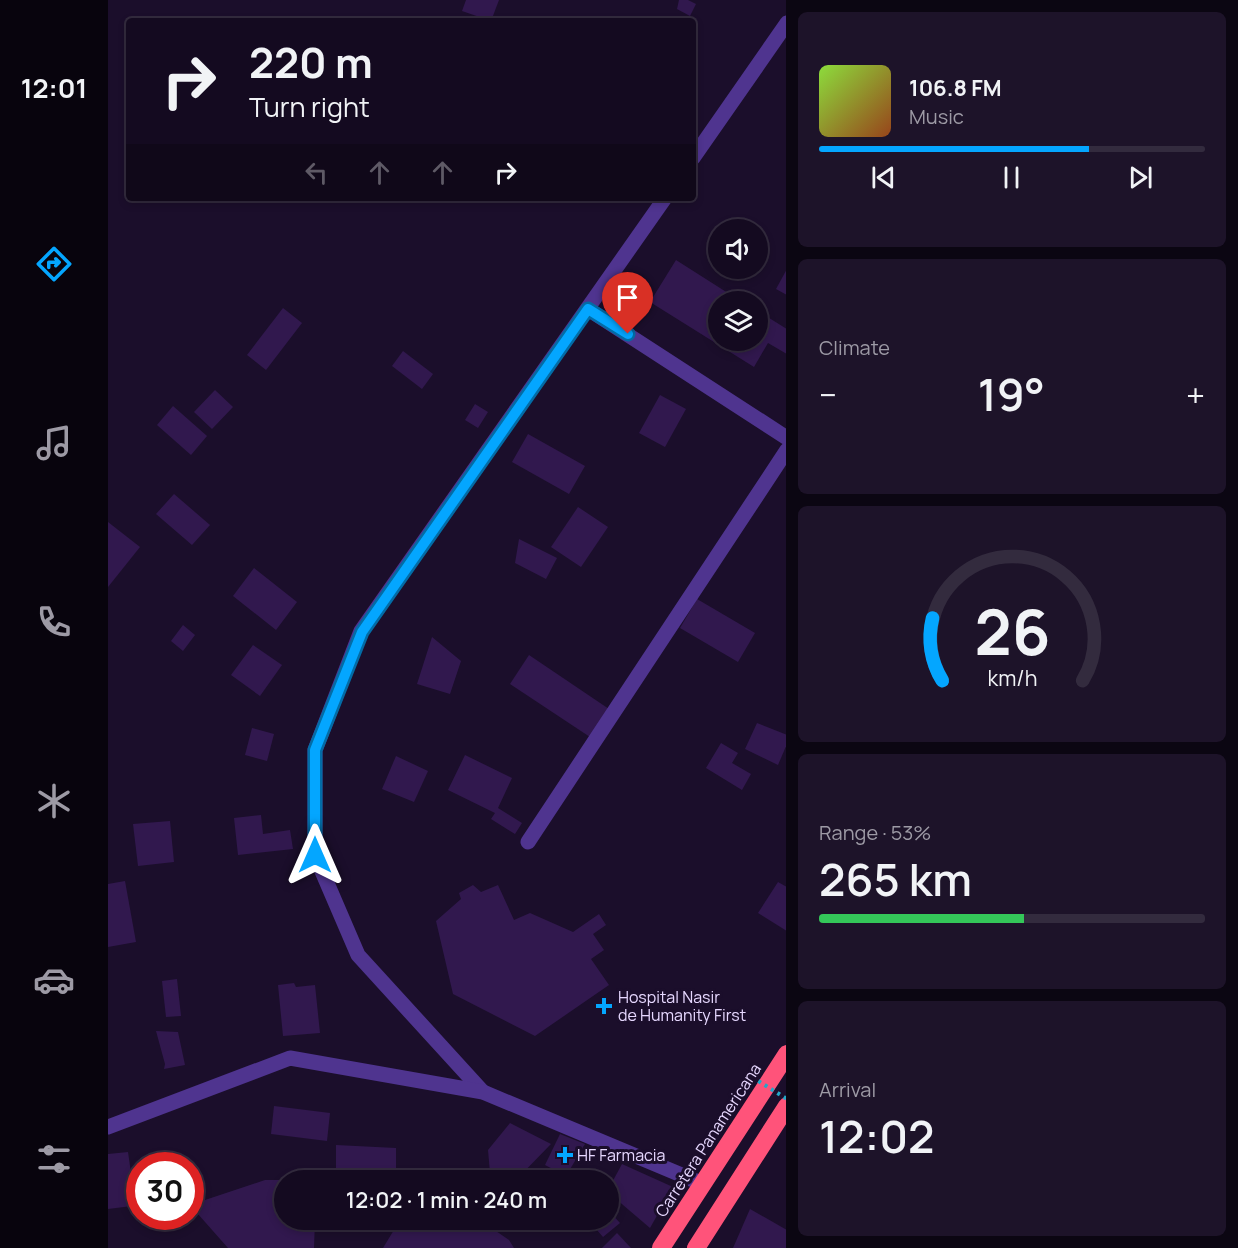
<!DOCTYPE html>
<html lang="en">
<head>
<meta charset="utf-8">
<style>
  :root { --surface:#140a20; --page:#1d1329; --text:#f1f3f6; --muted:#9d9aa5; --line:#332b3e; --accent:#04a6ff }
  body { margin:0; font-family:Manrope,sans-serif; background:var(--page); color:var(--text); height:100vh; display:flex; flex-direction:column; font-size:22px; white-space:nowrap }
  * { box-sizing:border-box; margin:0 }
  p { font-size:20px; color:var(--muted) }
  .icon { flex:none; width:33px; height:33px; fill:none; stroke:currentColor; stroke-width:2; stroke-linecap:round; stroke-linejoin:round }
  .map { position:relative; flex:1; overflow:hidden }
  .details { display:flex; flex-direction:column; gap:12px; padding:12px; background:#0b0612; width:452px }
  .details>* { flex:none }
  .guide { position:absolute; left:18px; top:18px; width:570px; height:183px; border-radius:6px; box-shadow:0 3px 9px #0003,0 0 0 2px var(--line); background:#140a20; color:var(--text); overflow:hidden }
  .fabs { position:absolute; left:600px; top:219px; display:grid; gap:12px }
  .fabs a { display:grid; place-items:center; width:60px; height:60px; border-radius:50%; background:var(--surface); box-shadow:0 3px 9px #0003,0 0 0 2px var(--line); font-size:30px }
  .speed { position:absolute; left:18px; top:1152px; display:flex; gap:12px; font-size:30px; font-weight:700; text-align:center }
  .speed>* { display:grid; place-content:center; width:78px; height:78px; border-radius:50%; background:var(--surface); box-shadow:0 3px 9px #0003,0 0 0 2px var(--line); line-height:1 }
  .speed .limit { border:9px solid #d22; background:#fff; color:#111 }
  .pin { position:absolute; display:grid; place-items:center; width:51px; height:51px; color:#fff; margin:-62px -26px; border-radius:50% 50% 50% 0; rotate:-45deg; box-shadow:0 0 6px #0007 }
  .pin .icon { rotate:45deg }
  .me { position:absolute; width:66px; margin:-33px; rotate:0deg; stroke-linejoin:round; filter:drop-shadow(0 0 4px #0008) }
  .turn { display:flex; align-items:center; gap:21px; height:126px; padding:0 24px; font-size:27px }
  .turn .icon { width:78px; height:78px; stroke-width:2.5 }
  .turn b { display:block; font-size:42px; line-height:51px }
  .lanes { display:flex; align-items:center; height:57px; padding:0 24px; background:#0003; justify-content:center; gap:30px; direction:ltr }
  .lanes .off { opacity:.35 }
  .big { font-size:45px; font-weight:600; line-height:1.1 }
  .details .widget { flex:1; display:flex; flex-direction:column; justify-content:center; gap:9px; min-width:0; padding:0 21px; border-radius:9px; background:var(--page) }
  .details .dial { align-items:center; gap:0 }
  .dial svg { height:156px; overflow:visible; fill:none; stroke:var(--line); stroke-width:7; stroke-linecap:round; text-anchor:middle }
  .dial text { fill:var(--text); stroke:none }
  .song { display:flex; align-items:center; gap:18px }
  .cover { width:72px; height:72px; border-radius:9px; background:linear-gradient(135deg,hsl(90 70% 55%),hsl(20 70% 35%)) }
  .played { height:6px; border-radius:3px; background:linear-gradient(90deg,var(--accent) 70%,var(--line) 70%) }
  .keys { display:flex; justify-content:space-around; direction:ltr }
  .heat { display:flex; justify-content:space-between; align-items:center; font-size:33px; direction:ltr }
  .charge { height:9px; border-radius:4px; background:linear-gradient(90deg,#34c759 53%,var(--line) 0) }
  .trip { position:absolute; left:166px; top:1170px; width:345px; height:60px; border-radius:30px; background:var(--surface); box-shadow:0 3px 9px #0003,0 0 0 2px var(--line); font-weight:600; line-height:60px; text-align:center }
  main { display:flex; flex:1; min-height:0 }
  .tab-bar { display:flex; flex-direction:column; width:108px; justify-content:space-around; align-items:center; background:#08040d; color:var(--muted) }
  .tab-bar .icon { width:42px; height:42px }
  .tab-bar .on { color:var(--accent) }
  .tab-bar b { font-size:27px; color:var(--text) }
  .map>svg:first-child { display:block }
</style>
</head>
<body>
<main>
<nav class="tab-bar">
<b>12:01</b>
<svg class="icon on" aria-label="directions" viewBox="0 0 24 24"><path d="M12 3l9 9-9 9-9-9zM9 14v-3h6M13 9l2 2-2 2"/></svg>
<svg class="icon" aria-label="music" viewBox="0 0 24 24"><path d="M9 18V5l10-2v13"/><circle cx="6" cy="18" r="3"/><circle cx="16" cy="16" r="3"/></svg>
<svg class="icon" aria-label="phone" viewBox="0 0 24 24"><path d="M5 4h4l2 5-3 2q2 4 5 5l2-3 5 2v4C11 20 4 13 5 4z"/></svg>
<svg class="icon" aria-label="climate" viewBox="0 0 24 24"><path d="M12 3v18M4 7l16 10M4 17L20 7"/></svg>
<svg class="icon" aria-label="car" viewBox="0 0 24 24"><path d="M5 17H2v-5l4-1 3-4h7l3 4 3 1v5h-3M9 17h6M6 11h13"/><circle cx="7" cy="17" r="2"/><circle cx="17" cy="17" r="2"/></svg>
<svg class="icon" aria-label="filters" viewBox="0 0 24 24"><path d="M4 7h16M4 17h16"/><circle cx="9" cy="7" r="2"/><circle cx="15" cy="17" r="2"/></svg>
</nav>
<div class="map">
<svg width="679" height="1248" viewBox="0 0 679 1248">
  <rect width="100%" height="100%" fill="#1b0e2b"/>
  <g fill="#31184e">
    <path d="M358,0H391L383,21L354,11Z"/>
    <path d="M571,0H580L588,4L582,16L569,9Z"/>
    <path d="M568,260L634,302H610V340H650V311L679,329V354L660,343L646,367L542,302Z"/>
    <path d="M679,269V295L668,289Z"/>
    <path d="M175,308L194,323L158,370L139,355Z"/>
    <path d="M295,351L325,374L314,389L284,366Z"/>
    <path d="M107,390L125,407L104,429L86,412Z"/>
    <path d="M552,395L578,409L557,447L531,433Z"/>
    <path d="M367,404L380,412L370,428L357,420Z"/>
    <path d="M65,406L99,436L83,455L49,425Z"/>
    <path d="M420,434L477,466L461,494L404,462Z"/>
    <path d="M66,494L102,525L84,545L48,514Z"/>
    <path d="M470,507L500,527L473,567L443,547Z"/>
    <path d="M0,522L32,547L0,587Z"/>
    <path d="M411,539L449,558L438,579L407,563Z"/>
    <path d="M146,568L189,602L168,630L125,596Z"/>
    <path d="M589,599L647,633L630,662L572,628Z"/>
    <path d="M75,625L87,635L75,651L63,641Z"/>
    <path d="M324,637L353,661L342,694L309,684Z"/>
    <path d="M145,645L174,665L152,696L123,675Z"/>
    <path d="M421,655L501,709L482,737L402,684Z"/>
    <path d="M649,723L679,735V744L670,765L637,749Z"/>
    <path d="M144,728L166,734L159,761L137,755Z"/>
    <path d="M613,743L630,753L624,763L643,774L634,790L598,768Z"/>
    <path d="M357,755L404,778L390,808L414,823L407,834L383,819L387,813L340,790Z"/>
    <path d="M288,756L320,771L306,802L274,789Z"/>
    <path d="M153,815L155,834L182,830L185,849L130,855L126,818Z"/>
    <path d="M62,821L66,862L30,866L25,824Z"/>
    <path d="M17,881L28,942L0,947V884Z"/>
    <path d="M670,882L679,887V931L650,913Z"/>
    <path d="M365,885L373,892L390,885L406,920L422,913L465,932L491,914L498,925L485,934L496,950L483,959L501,985L427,1036L345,994L328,921L353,899L351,893Z"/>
    <path d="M69,979L73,1016L58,1017L54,981Z"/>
    <path d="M186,983L188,987L207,985L212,1033L175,1036L170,985Z"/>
    <path d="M48,1031L70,1032L77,1065L56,1069L57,1064Z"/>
    <path d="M166,1106L222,1113L219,1141L163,1134Z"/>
    <path d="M402,1123L443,1144L408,1180L382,1173L380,1150Z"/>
    <path d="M452,1134L477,1144L458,1176L437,1165Z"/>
    <path d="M228,1145L288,1148V1180H228Z"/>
    <path d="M20,1152L23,1173L32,1172V1205L0,1209V1154Z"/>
    <path d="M514,1164L565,1187L542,1228L501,1193V1188Z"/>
    <path d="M157,1180H177V1220H207L206,1248H120L82,1205Z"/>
    <path d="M642,1209L679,1230V1248H625Z"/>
    <path d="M501,1211L512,1223L495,1237L482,1222L485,1220H501Z"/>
    <path d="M292,1220H372L401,1240L406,1248H275Z"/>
    <path d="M509,1233L523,1248H494Z"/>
  </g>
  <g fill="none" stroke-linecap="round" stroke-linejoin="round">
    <g stroke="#4f348f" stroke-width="15">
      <path d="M585,158L679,23"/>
      <path d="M480,309L679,438"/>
      <path d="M420,842L679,450"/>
      <path d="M375,1092L250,955L207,855V750L253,631L557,198"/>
      <path d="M0,1127L182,1058L375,1092L595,1184"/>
    </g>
    <g stroke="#ff537a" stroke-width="18">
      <path d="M553,1248L679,1054"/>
      <path d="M588,1248L679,1106"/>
    </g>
    <path stroke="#23a8c8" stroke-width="4" stroke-dasharray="3 4.5" stroke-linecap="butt" d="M644,1077L679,1099"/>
  </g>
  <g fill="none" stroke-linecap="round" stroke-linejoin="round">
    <defs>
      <path id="route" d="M207,855V750L254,632L480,309L520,334"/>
    </defs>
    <use href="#route" stroke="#036ca6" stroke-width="15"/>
    <use href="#route" stroke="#04a6ff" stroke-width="10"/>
  </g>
  <g fill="#04a6ff" stroke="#1b0e2b" stroke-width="2">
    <path d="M493 997h6v6h6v6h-6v6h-6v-6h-6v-6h6z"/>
    <path d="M454 1146h6v6h6v6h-6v6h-6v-6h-6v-6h6z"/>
  </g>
  <g text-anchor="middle" stroke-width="6" stroke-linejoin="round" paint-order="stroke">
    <g font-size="16" fill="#e7d8ff" stroke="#1b0e2b" text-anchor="start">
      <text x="510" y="1003">Hospital Nasir<tspan x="510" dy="18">de Humanity First</tspan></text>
      <text x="469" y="1161">HF Farmacia</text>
    </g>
    <g font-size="16" fill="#e7d8ff" stroke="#1b0e2b">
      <text transform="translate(600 1140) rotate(-57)" y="6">Carretera Panamericana</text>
    </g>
  </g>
</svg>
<div class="fabs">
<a><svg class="icon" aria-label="sound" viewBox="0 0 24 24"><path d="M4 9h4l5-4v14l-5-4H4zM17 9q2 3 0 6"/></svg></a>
<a><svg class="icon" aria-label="layers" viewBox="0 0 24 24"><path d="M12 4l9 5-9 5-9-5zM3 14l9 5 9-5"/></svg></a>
</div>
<div class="speed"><div class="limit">30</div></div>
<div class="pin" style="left:520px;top:334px;background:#d93025"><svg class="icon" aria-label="arrive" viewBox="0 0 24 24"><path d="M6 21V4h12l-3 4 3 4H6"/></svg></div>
<svg class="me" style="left:207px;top:855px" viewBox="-20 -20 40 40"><path d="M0-17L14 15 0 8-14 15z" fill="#04a6ff" stroke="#fff" stroke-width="4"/></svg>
<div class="trip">12:02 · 1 min · 240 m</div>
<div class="guide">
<div class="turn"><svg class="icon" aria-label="right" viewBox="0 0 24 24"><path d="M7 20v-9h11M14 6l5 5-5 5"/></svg><div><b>220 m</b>Turn right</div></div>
<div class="lanes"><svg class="icon off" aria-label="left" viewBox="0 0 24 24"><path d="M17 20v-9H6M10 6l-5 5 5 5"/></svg><svg class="icon off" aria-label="ahead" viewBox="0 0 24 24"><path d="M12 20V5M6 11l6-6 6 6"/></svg><svg class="icon off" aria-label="ahead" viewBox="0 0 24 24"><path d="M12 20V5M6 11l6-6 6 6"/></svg><svg class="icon" aria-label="right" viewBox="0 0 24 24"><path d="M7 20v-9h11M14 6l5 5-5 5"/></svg></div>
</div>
</div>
<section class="details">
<div class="widget">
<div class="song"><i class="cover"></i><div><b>106.8 FM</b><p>Music</p></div></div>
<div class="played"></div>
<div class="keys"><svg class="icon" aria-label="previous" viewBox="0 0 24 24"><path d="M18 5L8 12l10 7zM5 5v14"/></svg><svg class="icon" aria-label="pause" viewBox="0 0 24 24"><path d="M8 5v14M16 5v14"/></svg><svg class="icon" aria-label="next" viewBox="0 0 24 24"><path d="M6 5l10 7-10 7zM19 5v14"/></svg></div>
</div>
<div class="widget"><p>Climate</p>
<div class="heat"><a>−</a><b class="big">19°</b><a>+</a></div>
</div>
<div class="widget dial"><svg viewBox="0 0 100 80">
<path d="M14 69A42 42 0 1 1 86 69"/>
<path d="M14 69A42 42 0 0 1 9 37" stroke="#04a6ff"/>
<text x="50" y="56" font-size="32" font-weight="700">26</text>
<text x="50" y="72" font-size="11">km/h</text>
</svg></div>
<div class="widget"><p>Range · 53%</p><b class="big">265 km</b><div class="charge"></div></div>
<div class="widget"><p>Arrival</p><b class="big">12:02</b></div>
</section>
</main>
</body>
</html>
